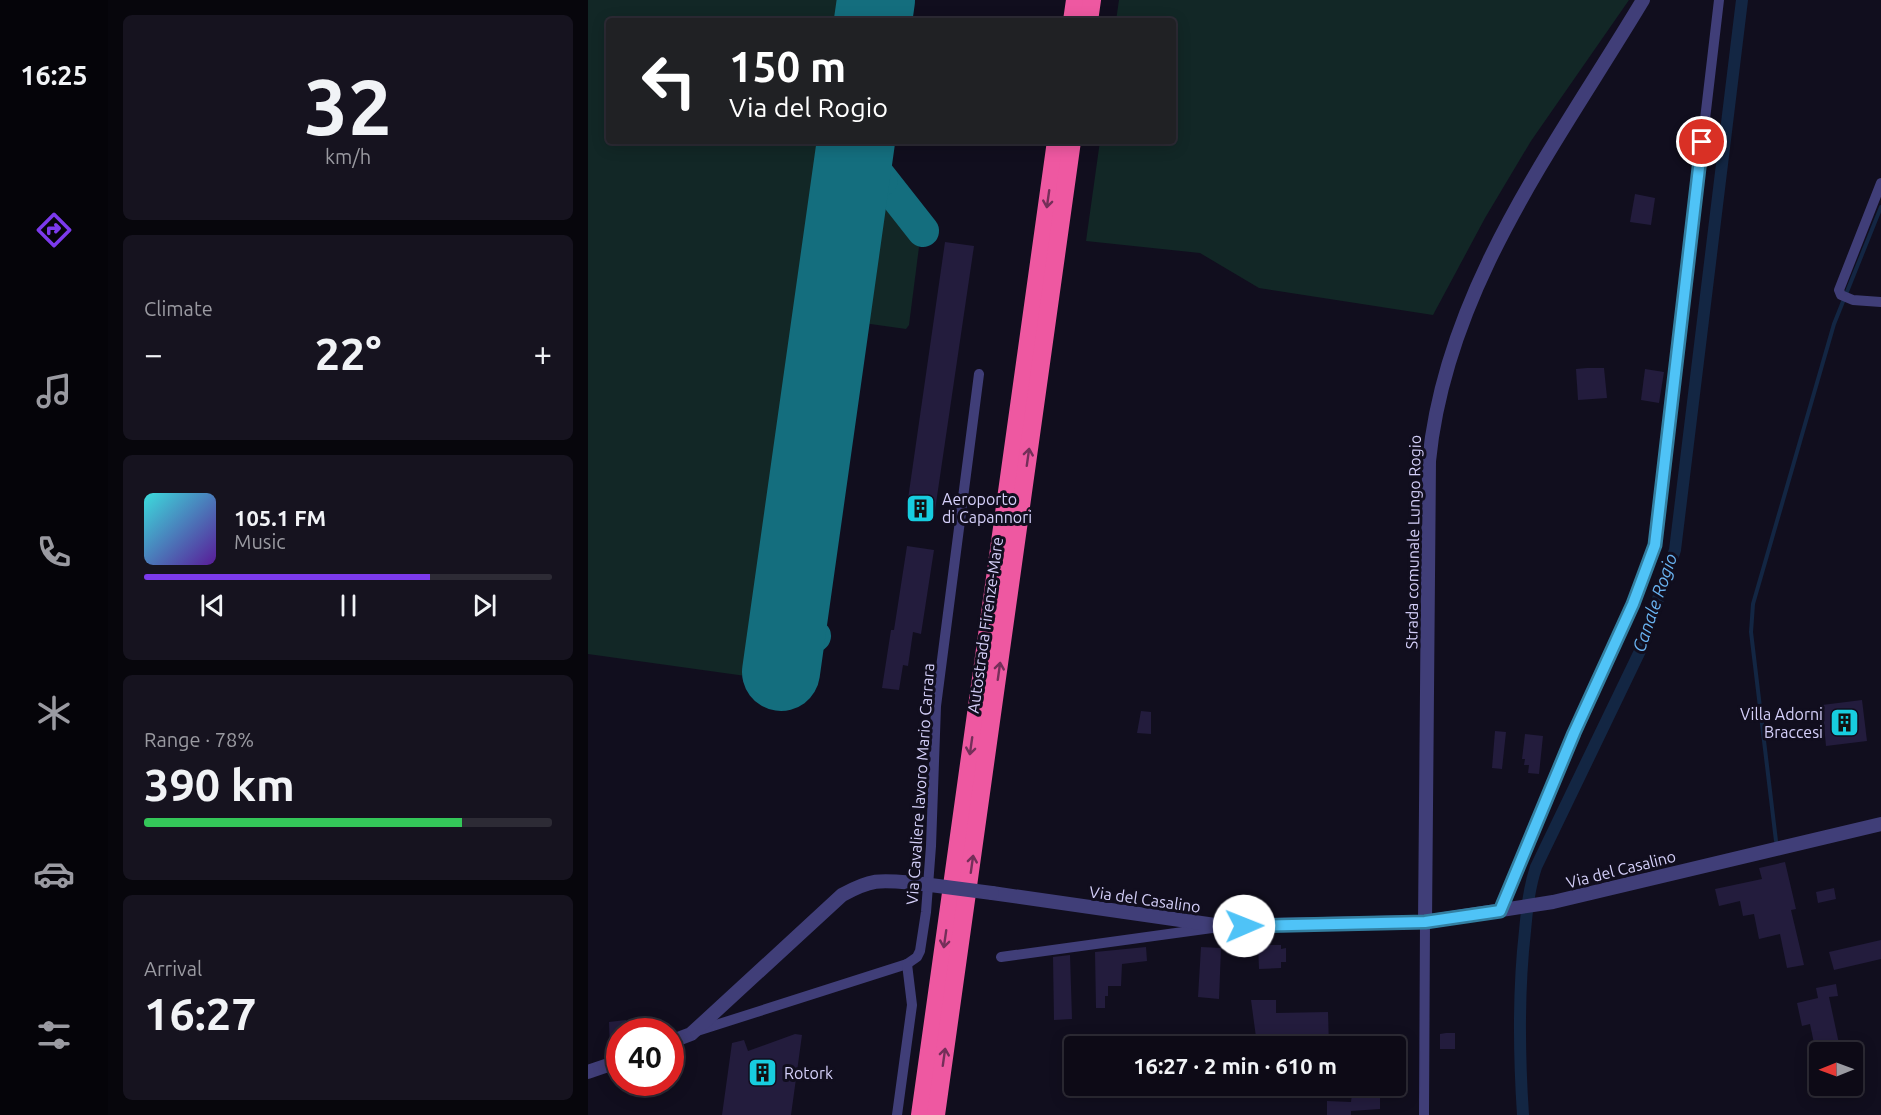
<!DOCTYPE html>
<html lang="en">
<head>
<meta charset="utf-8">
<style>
  :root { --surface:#0d0a16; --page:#16131f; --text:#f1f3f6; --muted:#9a9aa1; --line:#2d2b35; --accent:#7c3aed }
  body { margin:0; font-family:Ubuntu,sans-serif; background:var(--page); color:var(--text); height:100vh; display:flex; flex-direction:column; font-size:22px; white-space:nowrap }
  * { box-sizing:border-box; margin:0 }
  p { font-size:20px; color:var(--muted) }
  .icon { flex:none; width:33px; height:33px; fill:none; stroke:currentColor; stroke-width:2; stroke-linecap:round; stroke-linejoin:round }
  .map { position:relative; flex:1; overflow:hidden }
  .sheet { display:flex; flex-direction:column; gap:15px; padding:15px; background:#07060c; width:480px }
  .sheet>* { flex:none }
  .guide { position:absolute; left:18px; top:18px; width:570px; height:126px; border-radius:6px; box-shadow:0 3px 15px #0003,0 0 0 2px var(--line); background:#202124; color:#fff; overflow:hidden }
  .needle { width:39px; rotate:269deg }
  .fabs { position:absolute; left:1221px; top:1042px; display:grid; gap:12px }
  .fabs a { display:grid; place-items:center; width:54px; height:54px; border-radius:6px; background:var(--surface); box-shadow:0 3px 15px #0003,0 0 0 2px var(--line); font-size:30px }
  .speed { position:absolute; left:18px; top:1018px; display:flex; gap:12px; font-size:30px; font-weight:700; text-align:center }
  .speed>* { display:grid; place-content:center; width:78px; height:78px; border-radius:50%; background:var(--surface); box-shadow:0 3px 15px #0003,0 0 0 2px var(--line); line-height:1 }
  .speed .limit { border:9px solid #d22; background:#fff; color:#111 }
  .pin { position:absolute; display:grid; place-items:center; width:51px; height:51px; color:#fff; margin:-26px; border:3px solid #fff; border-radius:50%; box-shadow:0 2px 6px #0007 }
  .me { position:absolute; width:66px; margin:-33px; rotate:89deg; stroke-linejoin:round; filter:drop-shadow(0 0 4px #0008) }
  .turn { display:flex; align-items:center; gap:21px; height:126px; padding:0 24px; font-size:27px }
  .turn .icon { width:78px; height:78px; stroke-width:2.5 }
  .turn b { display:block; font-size:42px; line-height:51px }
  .big { font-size:45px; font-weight:600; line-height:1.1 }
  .sheet .tile { flex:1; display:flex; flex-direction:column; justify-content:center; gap:9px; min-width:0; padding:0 21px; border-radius:9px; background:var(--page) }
  .sheet .dial { align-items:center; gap:0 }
  .dial b { font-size:78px; line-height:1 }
  .song { display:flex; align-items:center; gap:18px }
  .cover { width:72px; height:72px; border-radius:9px; background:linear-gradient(135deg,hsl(180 70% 55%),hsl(270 70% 35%)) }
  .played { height:6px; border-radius:3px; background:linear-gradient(90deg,var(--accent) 70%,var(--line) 70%) }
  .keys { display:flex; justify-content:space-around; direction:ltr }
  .heat { display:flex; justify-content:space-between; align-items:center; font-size:33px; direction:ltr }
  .charge { height:9px; border-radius:4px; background:linear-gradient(90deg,#34c759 78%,var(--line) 0) }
  .trip { position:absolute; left:476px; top:1036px; width:342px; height:60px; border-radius:6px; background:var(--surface); box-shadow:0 3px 15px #0003,0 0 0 2px var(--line); font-weight:600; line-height:60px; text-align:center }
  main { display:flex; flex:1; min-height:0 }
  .tabs { display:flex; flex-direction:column; width:108px; justify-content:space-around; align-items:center; background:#050409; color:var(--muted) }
  .tabs .icon { width:42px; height:42px }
  .tabs .on { color:var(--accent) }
  .tabs b { font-size:27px; color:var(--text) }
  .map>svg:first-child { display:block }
</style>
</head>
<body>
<main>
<nav class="tabs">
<b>16:25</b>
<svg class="icon on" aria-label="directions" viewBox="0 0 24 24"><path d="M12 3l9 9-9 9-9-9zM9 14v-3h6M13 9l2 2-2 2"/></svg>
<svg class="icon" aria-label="music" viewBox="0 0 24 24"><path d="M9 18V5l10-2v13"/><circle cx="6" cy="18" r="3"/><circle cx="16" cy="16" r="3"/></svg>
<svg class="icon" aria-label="phone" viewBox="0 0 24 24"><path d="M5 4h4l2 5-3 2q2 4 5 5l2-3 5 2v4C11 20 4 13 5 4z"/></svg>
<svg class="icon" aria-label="climate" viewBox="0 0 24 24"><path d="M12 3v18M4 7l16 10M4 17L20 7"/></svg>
<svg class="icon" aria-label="car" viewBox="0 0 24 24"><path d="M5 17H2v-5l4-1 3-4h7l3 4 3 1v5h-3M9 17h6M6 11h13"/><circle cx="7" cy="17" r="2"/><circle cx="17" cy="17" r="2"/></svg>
<svg class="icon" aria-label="filters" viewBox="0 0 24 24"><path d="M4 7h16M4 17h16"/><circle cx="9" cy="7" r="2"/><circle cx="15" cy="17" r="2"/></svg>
</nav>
<section class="sheet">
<div class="tile dial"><b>32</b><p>km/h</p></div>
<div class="tile"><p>Climate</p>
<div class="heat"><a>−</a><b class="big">22°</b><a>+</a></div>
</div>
<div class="tile">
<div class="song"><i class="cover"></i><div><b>105.1 FM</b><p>Music</p></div></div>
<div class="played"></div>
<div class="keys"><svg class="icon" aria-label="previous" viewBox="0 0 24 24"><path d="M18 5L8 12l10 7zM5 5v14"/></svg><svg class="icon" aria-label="pause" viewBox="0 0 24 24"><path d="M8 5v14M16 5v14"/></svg><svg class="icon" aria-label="next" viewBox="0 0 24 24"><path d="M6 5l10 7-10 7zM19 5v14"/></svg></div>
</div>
<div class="tile"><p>Range · 78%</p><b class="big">390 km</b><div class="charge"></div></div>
<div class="tile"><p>Arrival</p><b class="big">16:27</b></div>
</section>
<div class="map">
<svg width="1293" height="1115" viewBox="0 0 1293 1115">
  <rect width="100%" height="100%" fill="#110e1e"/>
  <g fill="#122726">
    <path d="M0,0H266L263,21H21V141H247L172,678L0,654Z"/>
    <path d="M531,0H1041L943,141L897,218L845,315L671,288L612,253L498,241L512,141H585V21H528Z"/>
    <path d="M284,185L292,192L331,247L321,325L318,329L261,321L278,193Z"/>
  </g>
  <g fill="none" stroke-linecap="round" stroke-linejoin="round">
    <path stroke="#132643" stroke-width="4" d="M1188,841L1163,632L1165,604L1246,324L1293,207"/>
    <path stroke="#132643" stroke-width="12" d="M935,1115C931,1054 930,992 937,931C939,909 941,888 948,867L1052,651L1087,550L1154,0"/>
    <g stroke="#146e7e" stroke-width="32">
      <path d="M271,141L276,156L335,231"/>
      <path d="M261,194C270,181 278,175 294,180"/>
      <path d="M199,631L227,636"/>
    </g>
    <g stroke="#146e7e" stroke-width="78">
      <path d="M285,21L288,0"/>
      <path d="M193,672L268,141"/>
    </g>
  </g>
  <g fill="#231c3d">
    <path d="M1047,194L1067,198L1063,225L1042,222Z"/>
    <path d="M357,242L386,246L346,517L318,513Z"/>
    <path d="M999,368H1016L1019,398L990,400L988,369Z"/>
    <path d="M1057,369L1076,372L1071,403L1053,400Z"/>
    <path d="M319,546L346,550L333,634L325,632L320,666L315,665L311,690L294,688L303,630H306Z"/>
    <path d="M1274,700L1279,741L1238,746L1234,705Z"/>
    <path d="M553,711L563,712V734L549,733Z"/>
    <path d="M907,731L918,732L914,769L904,768Z"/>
    <path d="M937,734L955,736L951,774L940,773L941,765H936L937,759H934Z"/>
    <path d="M1197,862L1208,909L1203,910L1216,965L1199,968L1192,934L1171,939L1166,914L1155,916L1152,901L1131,906L1127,889L1174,879L1171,868Z"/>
    <path d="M1246,888L1248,899L1230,903L1228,892Z"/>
    <path d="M1293,940V959L1246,970L1241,952Z"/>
    <path d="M670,945H693V949L698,948V962H693V968L671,969Z"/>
    <path d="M558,947L559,961L534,964L533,986H520V996H517V1008H508L507,952Z"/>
    <path d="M613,947L633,948L631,999L610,997Z"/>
    <path d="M482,955L484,1019L466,1020L465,957Z"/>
    <path d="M1248,984L1250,996L1241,997L1253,1053H1228L1222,1024L1214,1026L1209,1003L1230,998L1228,988Z"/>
    <path d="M663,1000H688V1013L740,1012L741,1047H690L689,1043H685L684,1037H668Z"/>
    <path d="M38,1020L39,1032H32V1049L22,1050L21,1022Z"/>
    <path d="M858,1033H867V1049H852V1034Z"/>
    <path d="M207,1034L214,1035L203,1115H134L144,1043L156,1040L160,1051Z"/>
    <path d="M764,1094H792V1109L763,1111V1115H739V1101L763,1102Z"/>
  </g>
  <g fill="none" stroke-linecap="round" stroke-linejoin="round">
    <g stroke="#403e78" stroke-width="10">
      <path d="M1293,183L1251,290L1253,295L1265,300L1293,302"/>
      <path d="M912,911L986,733L1045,604L1067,545L1131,0"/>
      <path d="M413,957L624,928"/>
      <path d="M106,1032L319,964L329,957L332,951L338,912L343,846L348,706L391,374"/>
      <path d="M309,1115L324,1005L319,964"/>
      <path d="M836,1115L837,922"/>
    </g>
    <g stroke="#403e78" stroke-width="14">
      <path d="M404,893L634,926L837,922L965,902L1293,824"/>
      <path d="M837,922L841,461C858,288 968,145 1055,0"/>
      <path d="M82,1042L103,1034L254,895C285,878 293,880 327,883"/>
      <path d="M0,1072L32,1061"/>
    </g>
    <g stroke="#ee58a1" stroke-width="18">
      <path d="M484,21L487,0"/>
      <path d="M501,21L504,0"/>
      <path d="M332,1115L468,141"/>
      <path d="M348,1115L484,141"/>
    </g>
    <path stroke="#403e78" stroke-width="14" d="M327,883L404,893"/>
  </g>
  <defs><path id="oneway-shaft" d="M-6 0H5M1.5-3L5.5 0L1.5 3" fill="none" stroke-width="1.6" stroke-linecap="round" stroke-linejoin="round" transform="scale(1.5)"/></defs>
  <g stroke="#742f59">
    <use href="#oneway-shaft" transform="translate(460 199) rotate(98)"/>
    <use href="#oneway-shaft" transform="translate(440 457) rotate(-82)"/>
    <use href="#oneway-shaft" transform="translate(411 671) rotate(-82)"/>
    <use href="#oneway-shaft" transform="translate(383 746) rotate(98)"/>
    <use href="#oneway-shaft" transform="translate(384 864) rotate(-82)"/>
    <use href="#oneway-shaft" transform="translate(357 939) rotate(98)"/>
    <use href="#oneway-shaft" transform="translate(356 1057) rotate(-82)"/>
  </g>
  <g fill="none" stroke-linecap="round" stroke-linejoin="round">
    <defs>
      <path id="route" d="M656,926L837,922L912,911L986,733L1045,604L1067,545L1114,142"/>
    </defs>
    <use href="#route" stroke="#337fa1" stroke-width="15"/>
    <use href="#route" stroke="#4fc3f7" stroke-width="10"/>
  </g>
  <defs>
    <symbol id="building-square" viewBox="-11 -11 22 22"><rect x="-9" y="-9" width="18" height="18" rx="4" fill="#17cddf" stroke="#110e1e"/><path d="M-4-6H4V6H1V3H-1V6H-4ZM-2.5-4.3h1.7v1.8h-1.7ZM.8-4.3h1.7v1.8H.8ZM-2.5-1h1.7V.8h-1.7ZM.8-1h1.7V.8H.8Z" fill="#111"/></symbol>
  </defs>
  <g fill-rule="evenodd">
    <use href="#building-square" x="316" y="492" width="33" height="33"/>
    <use href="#building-square" x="1240" y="706" width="33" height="33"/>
    <use href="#building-square" x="158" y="1056" width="33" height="33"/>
  </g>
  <g text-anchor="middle" stroke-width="6" stroke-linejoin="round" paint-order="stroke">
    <g font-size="16" fill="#d5d0fa" stroke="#110e1e" text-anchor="start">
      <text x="354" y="505">Aeroporto<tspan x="354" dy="18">di Capannori</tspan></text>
      <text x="1235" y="720" text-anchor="end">Villa Adorni<tspan x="1235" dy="18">Braccesi</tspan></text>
      <text x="196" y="1079">Rotork</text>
    </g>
    <g font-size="16" fill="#d5d0fa" stroke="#110e1e">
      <text transform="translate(825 542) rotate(-89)" y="6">Strada comunale Lungo Rogio</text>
      <text transform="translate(397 625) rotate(-82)" y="6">Autostrada Firenze-Mare</text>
      <text transform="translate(332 784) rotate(-86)" y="6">Via Cavaliere lavoro Mario Carrara</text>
      <text transform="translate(1033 869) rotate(-14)" y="6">Via del Casalino</text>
      <text transform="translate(557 899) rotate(8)" y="6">Via del Casalino</text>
    </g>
    <g font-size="18" font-style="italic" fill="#69b2f0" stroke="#110e1e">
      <text transform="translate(1067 603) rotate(-71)" y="6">Canale Rogio</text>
    </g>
  </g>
</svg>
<div class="fabs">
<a><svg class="needle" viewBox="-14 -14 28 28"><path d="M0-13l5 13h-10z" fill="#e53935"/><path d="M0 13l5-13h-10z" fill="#9a9aa1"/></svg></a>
</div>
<div class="speed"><div class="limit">40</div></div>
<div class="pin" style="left:1114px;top:142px;background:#d93025"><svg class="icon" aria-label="arrive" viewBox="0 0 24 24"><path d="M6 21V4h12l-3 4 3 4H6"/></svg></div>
<svg class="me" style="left:656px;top:926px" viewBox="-20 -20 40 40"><circle r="19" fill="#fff"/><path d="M0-13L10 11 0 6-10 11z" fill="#4fc3f7"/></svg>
<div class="trip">16:27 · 2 min · 610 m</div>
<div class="guide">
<div class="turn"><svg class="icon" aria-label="left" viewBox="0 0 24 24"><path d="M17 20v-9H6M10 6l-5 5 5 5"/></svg><div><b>150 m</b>Via del Rogio</div></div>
</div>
</div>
</main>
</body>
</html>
